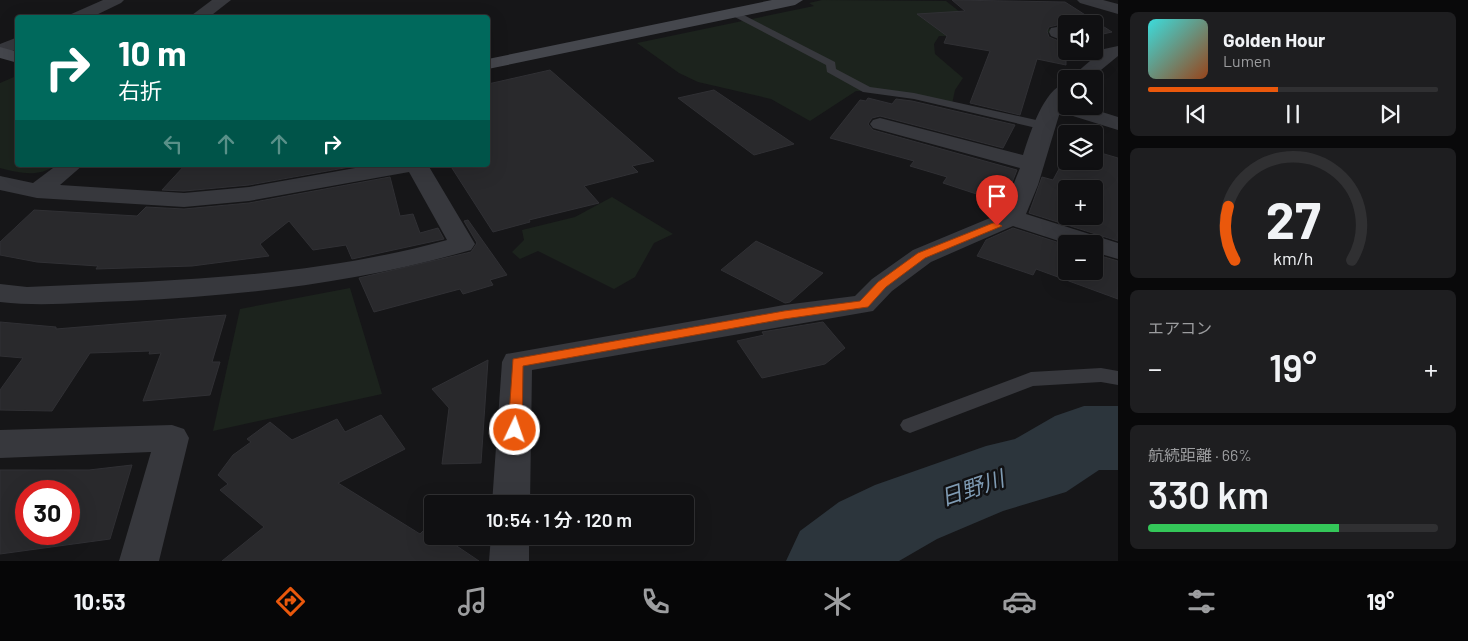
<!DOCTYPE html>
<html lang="ja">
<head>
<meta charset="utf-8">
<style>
  :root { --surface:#101012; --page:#1e1e20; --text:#f1f3f6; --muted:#9c9d9f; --line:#303032; --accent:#ea580c }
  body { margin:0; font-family:Barlow,"Noto Sans JP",sans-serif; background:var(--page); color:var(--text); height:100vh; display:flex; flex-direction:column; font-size:19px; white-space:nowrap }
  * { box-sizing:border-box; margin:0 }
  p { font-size:16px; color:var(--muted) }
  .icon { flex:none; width:28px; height:28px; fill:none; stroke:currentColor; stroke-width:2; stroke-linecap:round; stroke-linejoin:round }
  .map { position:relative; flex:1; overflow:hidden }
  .sheet { display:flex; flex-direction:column; gap:12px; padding:12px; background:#09090a; width:350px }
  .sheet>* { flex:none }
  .guide { position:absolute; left:15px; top:15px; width:475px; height:152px; border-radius:5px; box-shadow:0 5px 20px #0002,0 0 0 1px var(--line); background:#00695c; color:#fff; overflow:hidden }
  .buttons { position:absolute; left:1058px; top:15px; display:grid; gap:10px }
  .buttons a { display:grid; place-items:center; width:45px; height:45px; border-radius:5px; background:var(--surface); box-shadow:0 5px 20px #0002,0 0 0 1px var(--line); font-size:25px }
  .speed { position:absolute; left:15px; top:480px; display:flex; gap:10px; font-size:25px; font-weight:700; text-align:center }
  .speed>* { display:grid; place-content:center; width:65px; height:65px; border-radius:50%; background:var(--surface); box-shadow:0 5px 20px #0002,0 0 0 1px var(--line); line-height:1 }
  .speed .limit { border:8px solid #d22; background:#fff; color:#111 }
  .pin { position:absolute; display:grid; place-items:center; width:42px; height:42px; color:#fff; margin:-51px -21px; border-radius:50% 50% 50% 0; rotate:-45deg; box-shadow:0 0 5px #0007 }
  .pin .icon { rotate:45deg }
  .me { position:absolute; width:55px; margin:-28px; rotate:3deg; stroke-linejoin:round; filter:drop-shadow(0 0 4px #0008) }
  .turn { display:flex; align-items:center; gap:18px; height:105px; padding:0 20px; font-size:22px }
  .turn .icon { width:65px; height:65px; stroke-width:2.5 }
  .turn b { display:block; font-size:35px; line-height:42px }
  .lanes { display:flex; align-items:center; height:48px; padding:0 20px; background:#0003; justify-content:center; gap:25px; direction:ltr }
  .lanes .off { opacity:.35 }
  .big { font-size:38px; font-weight:600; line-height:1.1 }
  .sheet .tile { flex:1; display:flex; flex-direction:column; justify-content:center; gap:8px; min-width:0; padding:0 18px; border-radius:8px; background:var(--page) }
  .sheet .dial { align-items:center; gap:0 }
  .dial svg { height:130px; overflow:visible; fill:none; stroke:var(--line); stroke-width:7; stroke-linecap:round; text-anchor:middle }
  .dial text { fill:var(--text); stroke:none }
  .song { display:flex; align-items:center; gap:15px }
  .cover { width:60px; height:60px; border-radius:8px; background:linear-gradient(135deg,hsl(180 70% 55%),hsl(20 70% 35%)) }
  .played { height:5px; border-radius:2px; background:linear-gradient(90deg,var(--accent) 45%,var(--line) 45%) }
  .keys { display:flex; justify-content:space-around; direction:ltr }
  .heat { display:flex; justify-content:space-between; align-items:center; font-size:28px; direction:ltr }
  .charge { height:8px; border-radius:4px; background:linear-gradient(90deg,#34c759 66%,var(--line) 0) }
  .trip { position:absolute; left:424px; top:495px; width:270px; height:50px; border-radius:5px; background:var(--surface); box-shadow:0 5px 20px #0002,0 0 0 1px var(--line); font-weight:600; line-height:50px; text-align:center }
  .tab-bar { display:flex; height:80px; justify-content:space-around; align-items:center; background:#060607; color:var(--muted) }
  .tab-bar .icon { width:35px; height:35px }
  .tab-bar .on { color:var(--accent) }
  .tab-bar b { font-size:22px; color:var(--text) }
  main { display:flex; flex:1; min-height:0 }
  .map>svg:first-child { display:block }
</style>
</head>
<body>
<main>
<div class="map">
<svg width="1118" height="561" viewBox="0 0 1118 561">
  <rect width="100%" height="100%" fill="#161618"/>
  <g fill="#1c231d">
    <path d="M822,0L946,1L978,26L1036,23L1054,31L1030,38L939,36L934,44L935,54L963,78L955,90L952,104L867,91H856L810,121L771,99L698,82L679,73L637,43L814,6L809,3Z"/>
    <path d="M14,77L18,79V165H56C38,178 19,173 0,168V83Z"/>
    <path d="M612,197L673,234L654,243L635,277L614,289L538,251L520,259L512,252L524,240L522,230L575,217Z"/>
    <path d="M350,288L382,394L213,431L240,309Z"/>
  </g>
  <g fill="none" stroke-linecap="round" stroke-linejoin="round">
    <path fill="#2c353c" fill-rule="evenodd" d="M1084,406H1118V470H1099L1066,492L1003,511L937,539L899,561H786L800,531L839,502L875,485L986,446L1015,439L1055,416Z"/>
  </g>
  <g fill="#29292c" stroke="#303034" fill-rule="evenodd">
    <path d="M952,0L1065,2L1112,32L1094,36V24H1066V28L1057,25L1049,27L1047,31L1049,37L1066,44V65L1037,59L1020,115L970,103L990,51L944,43L947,36L917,14L965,11Z"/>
    <path d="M550,70L654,161L632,166L638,172L584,186L599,203L529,220L530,222L493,232L450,165H488V84Z"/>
    <path d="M714,90L794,144L754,155L678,98Z"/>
    <path d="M868,98L892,104L896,99L912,101L1015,125L1003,148L880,116L872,118L868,124L873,130L1017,170L1004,203L943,183L947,177L910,166L914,161L830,138L860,100L866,101Z"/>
    <path d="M1094,151L1118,158V241L1029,213L1042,177L1053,180L1066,156V161H1094ZM1066,189H1094V216H1066Z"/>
    <path d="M185,165H361L249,185L184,191L162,190Z"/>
    <path d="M390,177L400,216L413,214L420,233L438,228L444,239L352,259L346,245L313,250L289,221L260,244L269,256L192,266L96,269L98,266L37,262L0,255V242L34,210L137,216L146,207L184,209L249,203Z"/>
    <path d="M468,220L507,275L490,280L493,285L463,294L460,289L374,312L359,278L471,252L477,243L464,221Z"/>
    <path d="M1013,228L1066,245V271H1094V254L1118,261V299L1036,269L1033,275L977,256L986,240Z"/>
    <path d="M756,241L823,273L790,302L785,303L721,270Z"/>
    <path d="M226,315L212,362H220L210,395L143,401L161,353L149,354L150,351L90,353L52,411L0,410V390L23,358L0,356V322L56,327V329Z"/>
    <path d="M823,322L845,348L825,364L762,378L737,341L764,335L762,332Z"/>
    <path d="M488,360L481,463L442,464L449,408L432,389Z"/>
    <path d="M381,415L405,449L338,483L420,534L427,527L432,530V536H442L479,561H222L264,527L220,490L228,484L218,475L233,455L251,442L247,439L270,422L292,440L337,419L345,432Z"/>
    <path d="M132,465L110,539L0,554V470H89ZM26,491H69V534H26Z"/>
  </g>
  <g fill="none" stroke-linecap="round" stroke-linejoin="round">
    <g fill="#37383d" fill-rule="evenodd">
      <path d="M734,10L835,62L836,69L870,87L914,93L1045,122L1051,126L1045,130L914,99L863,92L827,72L826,65L731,15V11Z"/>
      <path d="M1101,368L1118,371V385L1101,382L1033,386L910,433L903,430L900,425L903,420L1031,372Z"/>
    </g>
    <g fill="#37383d" fill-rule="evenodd">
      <path d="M103,0H124L121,3L90,18H67L69,15Z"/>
      <path d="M212,0H231L208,18H188Z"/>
      <path d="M1077,0H1103L1118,4V14L1080,3Z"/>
      <path d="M1057,27L1066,30V42L1051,36L1049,32L1051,28Z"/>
      <path d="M18,37V49L0,55V44Z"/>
      <path d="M1118,46V56L1090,79H1069L1104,49Z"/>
      <path d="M1066,83V106H1083L1118,117V130L1060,112L1038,185L1026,214L1118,243V259L1094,252V244H1068L1013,226L931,262L892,291L873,311L532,370L530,504H492L502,362L506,354L784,305L855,296L872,279L913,250L1002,213L1020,168L873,128L870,124L873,120L880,118L1023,155C1030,134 1043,89 1066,83Z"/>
      <path d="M57,165H83L60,185L184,193L249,187L372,165H428L475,244L471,250C355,283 249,295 128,301C86,302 43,307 0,302V284L27,287C168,281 310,278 447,240L409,172L249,201L184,207L37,198L0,190V176L33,183Z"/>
      <path d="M172,425L184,429L189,438L159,561H119L151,452L0,458V430Z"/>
      <path d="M491,536H529V561H489Z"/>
    </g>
    <g fill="#45474d" fill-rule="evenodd">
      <path d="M772,0H803L795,5L488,69V59Z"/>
      <path d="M0,47L18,52V63L0,58Z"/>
    </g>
  </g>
  <path fill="#ea580c" stroke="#983908" d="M993,223H997L1002,226L925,258L886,287L868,307L784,319L523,366L522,430L520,434H510L508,430L513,359L784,311L860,301L878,282L918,253Z"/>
  <g text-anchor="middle" stroke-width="5" stroke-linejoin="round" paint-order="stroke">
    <g font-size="22" font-style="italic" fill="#7f9bb3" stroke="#111113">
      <text transform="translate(972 488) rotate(-19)" y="8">日野川</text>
    </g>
  </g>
</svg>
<div class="buttons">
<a><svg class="icon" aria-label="sound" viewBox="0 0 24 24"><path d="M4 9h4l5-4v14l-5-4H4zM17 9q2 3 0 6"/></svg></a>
<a><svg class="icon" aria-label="search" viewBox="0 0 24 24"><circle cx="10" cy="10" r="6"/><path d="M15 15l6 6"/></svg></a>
<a><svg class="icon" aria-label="layers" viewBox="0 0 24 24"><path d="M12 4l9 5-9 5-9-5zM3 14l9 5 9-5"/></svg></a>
<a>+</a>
<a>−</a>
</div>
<div class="speed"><div class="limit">30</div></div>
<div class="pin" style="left:997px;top:226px;background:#d93025"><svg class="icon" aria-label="arrive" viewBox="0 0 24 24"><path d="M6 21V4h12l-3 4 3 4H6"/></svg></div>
<svg class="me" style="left:515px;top:430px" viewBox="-20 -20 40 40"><circle r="17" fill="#ea580c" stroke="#fff" stroke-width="3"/><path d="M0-11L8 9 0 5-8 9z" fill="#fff"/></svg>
<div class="trip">10:54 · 1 分 · 120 m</div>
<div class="guide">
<div class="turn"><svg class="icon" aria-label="right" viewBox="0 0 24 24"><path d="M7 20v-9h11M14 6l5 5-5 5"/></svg><div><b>10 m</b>右折</div></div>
<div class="lanes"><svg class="icon off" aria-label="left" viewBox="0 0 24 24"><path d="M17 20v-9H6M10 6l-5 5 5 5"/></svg><svg class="icon off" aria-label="ahead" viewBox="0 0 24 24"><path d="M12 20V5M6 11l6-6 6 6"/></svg><svg class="icon off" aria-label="ahead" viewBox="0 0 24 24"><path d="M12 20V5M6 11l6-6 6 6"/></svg><svg class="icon" aria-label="right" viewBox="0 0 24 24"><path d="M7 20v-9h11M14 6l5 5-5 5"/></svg></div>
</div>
</div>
<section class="sheet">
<div class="tile">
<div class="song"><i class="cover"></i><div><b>Golden Hour</b><p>Lumen</p></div></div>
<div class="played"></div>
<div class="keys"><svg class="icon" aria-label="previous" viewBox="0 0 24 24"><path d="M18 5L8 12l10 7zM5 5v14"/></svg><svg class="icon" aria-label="pause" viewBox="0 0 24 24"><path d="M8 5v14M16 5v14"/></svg><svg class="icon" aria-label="next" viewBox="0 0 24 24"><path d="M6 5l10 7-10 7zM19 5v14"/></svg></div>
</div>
<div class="tile dial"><svg viewBox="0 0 100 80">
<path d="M14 69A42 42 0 1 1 86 69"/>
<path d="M14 69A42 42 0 0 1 10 36" stroke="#ea580c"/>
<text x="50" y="56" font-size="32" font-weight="700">27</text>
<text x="50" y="72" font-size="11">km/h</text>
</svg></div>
<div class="tile"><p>エアコン</p>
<div class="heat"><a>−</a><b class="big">19°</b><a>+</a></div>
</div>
<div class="tile"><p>航続距離 · 66%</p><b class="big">330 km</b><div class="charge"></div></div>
</section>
</main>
<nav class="tab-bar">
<b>10:53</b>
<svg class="icon on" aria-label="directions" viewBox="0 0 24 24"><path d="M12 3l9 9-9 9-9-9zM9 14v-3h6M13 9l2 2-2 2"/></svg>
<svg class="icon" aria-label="music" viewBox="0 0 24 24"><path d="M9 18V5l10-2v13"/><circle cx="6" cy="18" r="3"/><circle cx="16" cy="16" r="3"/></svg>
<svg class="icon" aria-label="phone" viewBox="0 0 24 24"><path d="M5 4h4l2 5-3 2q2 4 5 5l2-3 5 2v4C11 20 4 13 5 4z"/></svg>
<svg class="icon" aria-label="climate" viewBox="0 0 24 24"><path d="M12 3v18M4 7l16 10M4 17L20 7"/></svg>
<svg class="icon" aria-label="car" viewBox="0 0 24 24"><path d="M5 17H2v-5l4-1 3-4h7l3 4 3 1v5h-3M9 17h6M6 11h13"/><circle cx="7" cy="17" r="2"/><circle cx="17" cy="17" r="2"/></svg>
<svg class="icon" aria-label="filters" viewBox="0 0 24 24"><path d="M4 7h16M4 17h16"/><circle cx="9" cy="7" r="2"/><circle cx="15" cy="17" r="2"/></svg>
<b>19°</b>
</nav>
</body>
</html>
